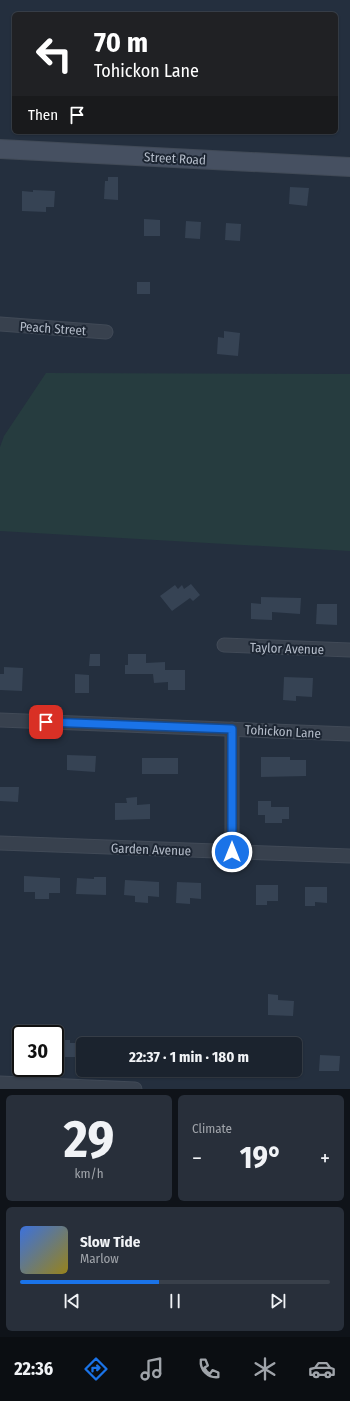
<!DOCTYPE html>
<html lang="en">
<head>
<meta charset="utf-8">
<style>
  :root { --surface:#1b232e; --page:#282f3a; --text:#f1f3f6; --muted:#a0a4aa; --line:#39404a; --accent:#1a73e8 }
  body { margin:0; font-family:"Fira Sans Condensed",sans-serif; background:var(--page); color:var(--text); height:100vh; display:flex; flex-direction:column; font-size:15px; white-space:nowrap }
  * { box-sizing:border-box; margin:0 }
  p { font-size:13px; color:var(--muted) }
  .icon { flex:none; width:22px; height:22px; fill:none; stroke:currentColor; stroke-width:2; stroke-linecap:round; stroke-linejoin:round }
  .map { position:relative; height:1089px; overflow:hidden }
  .side { display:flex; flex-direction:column; gap:6px; padding:6px; background:#0f1319; flex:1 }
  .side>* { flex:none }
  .banner { position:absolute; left:12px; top:12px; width:326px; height:122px; border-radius:6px; box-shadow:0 1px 3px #0004,0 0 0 1px var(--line); background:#202124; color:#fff; overflow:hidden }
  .speed { position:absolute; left:12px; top:1025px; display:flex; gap:8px; font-size:20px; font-weight:700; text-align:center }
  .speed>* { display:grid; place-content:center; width:52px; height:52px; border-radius:50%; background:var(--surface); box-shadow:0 1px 3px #0004,0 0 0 1px var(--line); line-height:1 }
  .speed .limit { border:2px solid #111; border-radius:6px; background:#fff; color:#111 }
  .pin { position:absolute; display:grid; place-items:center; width:34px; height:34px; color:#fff; margin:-17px; border-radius:8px; box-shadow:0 2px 6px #0006 }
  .me { position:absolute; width:44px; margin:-22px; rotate:0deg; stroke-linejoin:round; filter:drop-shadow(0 0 3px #0008) }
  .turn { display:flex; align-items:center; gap:14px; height:84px; padding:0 16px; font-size:18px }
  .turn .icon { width:52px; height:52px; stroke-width:2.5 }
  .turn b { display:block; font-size:28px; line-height:34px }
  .then { display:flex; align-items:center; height:38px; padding:0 16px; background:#0003; gap:8px; font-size:15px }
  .big { font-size:30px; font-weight:700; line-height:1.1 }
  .side .widget { flex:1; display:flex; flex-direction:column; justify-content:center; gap:6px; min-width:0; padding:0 14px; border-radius:6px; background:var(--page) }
  .side .dial { align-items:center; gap:0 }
  .dial b { font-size:52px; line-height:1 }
  .song { display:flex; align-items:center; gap:12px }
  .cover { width:48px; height:48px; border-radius:6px; background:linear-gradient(135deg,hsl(220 70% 55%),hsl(50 70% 35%)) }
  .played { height:4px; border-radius:2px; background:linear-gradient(90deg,var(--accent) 45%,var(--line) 45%) }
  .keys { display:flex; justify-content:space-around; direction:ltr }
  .heat { display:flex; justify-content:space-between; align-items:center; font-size:22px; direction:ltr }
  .side .tiles { flex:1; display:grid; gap:6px; grid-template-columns:1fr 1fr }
  .widget:last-child { grid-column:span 2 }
  .trip { position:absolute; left:76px; top:1037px; width:226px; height:40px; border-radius:6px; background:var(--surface); box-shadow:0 1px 3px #0004,0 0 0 1px var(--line); font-weight:700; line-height:40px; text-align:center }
  .dock { display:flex; height:64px; justify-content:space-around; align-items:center; background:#0b0e12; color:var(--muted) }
  .dock .icon { width:28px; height:28px }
  .dock .selected { color:var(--accent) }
  .dock b { font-size:18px; color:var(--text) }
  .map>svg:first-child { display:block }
</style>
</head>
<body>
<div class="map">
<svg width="350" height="1089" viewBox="0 0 350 1089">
  <rect width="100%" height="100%" fill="#242f3e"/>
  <path fill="#263c3f" d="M46,373L350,374V551L0,531V447L4,436Z"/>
  <g fill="#364354">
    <path d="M108,177H118V200L104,199L105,181H108Z"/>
    <path d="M290,187L309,188L307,206L289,204Z"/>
    <path d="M33,190L55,191L54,207H46V212L22,211V191L33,192Z"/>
    <path d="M144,219L160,220V236H144Z"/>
    <path d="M186,221L201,222L200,239L185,238Z"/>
    <path d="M226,223L241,224L240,241L225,240Z"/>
    <rect x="137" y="282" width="13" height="12"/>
    <path d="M224,331L240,333L238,356L217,354L218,337L224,338Z"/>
    <path d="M191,584L200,595L193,601L190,598L172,611L160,596L175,585L178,589L182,585L184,589Z"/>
    <path d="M261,597L301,598L300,614L272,612V620L251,619V603L261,604Z"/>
    <path d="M317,604H337V625L316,624Z"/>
    <path d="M90,654H100V666H89Z"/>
    <path d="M128,654H146V663L165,662V670H185V690H168V682L154,683L153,674H125V665H128Z"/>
    <path d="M4,667L23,668L22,691L0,690V674H4Z"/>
    <path d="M75,674L89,675V693H75Z"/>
    <path d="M284,677L313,678L312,697L296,696V701L283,700Z"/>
    <path d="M67,755L96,756L95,772L67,770Z"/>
    <path d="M261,757H290V760H306V776L261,777Z"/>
    <rect x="142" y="758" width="36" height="16"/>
    <path d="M0,787H19L18,802L0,801Z"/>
    <path d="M137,797V805L150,804V819L115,820V803H127L126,798Z"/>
    <path d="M258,801H271V807H289V819H282V823H265V815H258Z"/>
    <path d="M24,876L60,878V893H49V899H35V892H24Z"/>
    <path d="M94,877H106V895L76,894L77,878L94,879Z"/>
    <path d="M125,880L159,882V897L148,896V903L135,902V896L124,895Z"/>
    <path d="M177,882L201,883V899L190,898V904L176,903Z"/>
    <path d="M256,885H278V901H267V905H256Z"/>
    <path d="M305,887H327V903L315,902V906H305Z"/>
    <path d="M268,994L278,995V1000L294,1001L293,1016L268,1015Z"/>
    <path d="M57,1040H70V1043H78V1057H57Z"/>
    <path d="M320,1055L340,1056L339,1071H319Z"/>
  </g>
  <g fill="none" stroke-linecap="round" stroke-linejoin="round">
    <defs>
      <g id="street">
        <path d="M0,324L106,332"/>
        <path d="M224,645L350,650"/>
        <path d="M0,720L350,734"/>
        <path d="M0,843L350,856"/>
        <path d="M232,852V729"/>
        <path d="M0,1083L135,1089"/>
      </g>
      <path id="secondary" d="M0,149L350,167"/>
    </defs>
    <use href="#street" stroke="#414a57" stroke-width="15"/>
    <use href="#secondary" stroke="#414a57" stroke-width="20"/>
    <use href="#street" stroke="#38414e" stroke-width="13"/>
    <use href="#secondary" stroke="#465061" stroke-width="18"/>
  </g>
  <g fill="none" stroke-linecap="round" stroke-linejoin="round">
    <defs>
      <path id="route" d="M46,722L232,729V852"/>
    </defs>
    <use href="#route" stroke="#114b97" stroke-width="10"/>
    <use href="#route" stroke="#1a73e8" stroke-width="7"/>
  </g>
  <g text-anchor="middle" stroke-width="4" stroke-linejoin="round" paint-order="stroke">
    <g font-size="13" fill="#b4bcc9" stroke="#1d2633">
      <text transform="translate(175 158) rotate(3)" y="5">Street Road</text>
      <text transform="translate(53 328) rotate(4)" y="5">Peach Street</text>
      <text transform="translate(287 648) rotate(2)" y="5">Taylor Avenue</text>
      <text transform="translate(283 731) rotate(3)" y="5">Tohickon Lane</text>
      <text transform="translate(151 849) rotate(2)" y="5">Garden Avenue</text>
    </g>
  </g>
</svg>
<div class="speed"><div class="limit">30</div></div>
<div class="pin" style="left:46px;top:722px;background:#d93025"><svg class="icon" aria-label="arrive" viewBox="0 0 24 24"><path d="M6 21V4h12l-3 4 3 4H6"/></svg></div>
<svg class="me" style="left:232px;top:852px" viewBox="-20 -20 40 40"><circle r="17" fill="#1a73e8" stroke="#fff" stroke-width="3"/><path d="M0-11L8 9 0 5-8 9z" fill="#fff"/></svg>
<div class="trip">22:37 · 1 min · 180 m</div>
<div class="banner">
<div class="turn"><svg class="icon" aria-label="left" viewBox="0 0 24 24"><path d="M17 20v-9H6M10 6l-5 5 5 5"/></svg><div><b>70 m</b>Tohickon Lane</div></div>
<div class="then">Then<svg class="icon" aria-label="arrive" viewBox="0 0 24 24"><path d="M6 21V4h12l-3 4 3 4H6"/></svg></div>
</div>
</div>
<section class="side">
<div class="tiles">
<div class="widget dial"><b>29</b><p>km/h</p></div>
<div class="widget"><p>Climate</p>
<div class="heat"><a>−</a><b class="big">19°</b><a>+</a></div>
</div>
<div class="widget">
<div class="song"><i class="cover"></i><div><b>Slow Tide</b><p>Marlow</p></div></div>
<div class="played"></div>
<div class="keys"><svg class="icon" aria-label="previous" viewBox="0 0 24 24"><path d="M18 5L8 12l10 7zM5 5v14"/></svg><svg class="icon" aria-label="pause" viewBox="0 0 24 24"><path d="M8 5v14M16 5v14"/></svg><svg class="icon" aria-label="next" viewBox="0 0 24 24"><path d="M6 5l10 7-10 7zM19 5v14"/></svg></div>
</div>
</div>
</section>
<nav class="dock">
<b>22:36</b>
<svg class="icon selected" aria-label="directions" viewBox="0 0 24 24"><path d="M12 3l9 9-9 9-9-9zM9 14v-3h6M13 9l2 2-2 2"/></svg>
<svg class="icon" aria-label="music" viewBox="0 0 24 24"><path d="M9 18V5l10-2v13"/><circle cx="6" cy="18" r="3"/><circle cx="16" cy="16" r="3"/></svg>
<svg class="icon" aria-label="phone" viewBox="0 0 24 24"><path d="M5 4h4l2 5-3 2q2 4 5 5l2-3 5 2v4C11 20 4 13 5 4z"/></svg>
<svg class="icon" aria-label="climate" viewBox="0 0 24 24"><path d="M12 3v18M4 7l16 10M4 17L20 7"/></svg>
<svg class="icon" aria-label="car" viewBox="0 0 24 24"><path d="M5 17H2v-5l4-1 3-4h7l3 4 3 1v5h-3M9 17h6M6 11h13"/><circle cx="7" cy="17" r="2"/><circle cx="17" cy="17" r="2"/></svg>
</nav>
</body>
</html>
